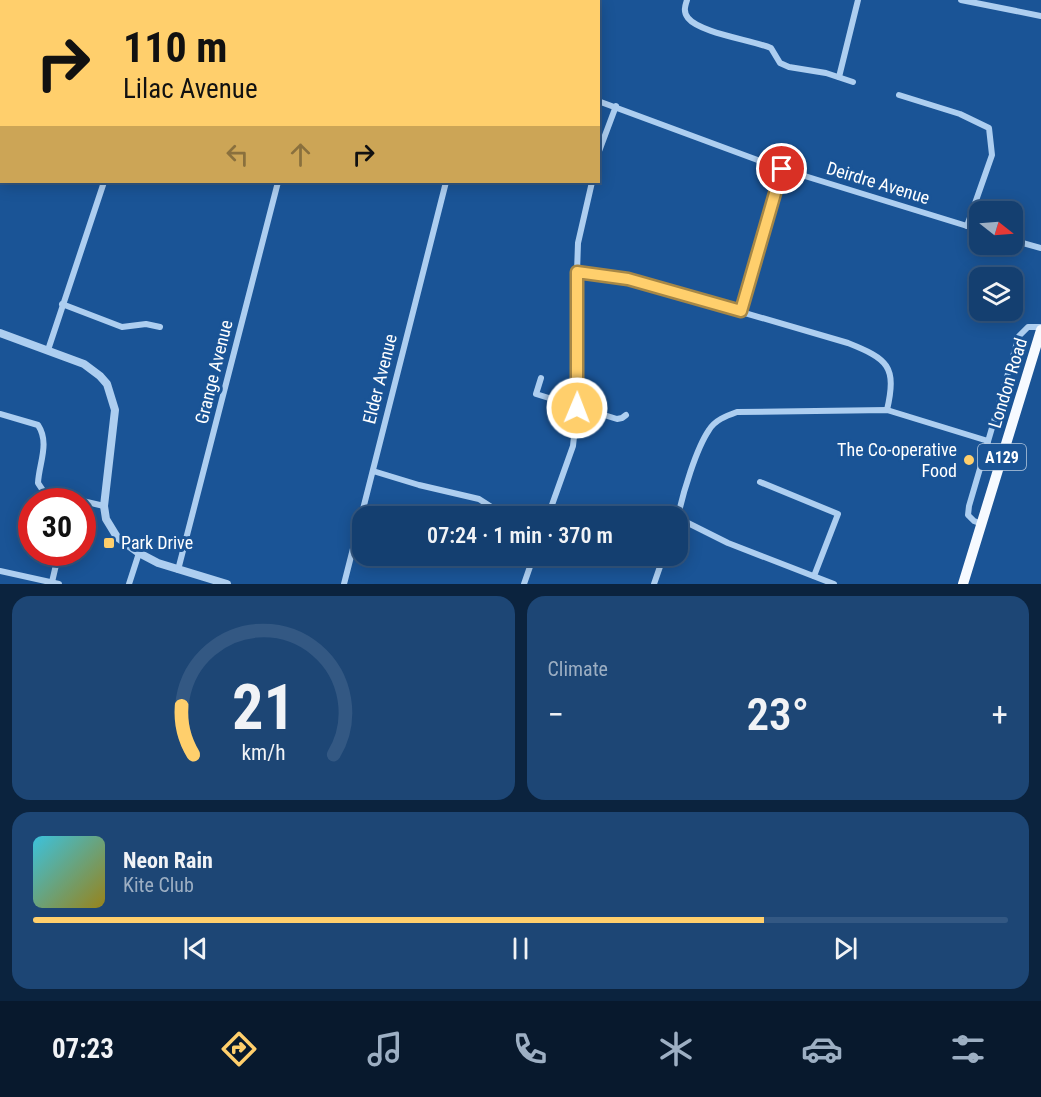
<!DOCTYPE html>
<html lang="en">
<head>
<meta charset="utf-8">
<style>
  :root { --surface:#143f70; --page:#1d4675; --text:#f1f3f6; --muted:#9dafc3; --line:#335883; --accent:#ffcf6c }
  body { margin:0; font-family:"Roboto Condensed",sans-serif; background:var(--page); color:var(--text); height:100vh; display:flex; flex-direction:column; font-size:22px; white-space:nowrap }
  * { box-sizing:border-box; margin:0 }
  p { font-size:20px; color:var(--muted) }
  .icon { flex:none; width:33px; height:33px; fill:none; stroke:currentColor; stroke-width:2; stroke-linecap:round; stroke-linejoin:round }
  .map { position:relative; height:584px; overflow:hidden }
  .side { display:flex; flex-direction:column; gap:12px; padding:12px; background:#0b233e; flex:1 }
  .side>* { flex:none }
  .hud { position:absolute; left:0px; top:0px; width:600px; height:183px; box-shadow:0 3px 15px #0003,0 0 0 2px var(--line); background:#ffcf6c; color:#111; overflow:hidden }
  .needle { width:39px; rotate:107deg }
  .buttons { position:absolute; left:969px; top:201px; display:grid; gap:12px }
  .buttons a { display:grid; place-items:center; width:54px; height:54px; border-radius:12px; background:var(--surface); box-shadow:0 3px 15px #0003,0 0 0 2px var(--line); font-size:30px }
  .speed { position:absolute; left:18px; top:488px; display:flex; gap:12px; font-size:30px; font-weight:700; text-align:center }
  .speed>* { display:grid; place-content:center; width:78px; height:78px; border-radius:50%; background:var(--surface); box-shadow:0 3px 15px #0003,0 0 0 2px var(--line); line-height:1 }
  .speed .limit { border:9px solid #d22; background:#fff; color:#111 }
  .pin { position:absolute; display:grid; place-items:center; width:51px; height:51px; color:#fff; margin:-26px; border:3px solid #fff; border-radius:50%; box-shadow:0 2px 6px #0007 }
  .me { position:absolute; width:66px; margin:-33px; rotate:1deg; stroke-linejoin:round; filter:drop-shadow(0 0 4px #0008) }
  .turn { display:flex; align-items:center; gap:21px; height:126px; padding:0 24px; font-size:27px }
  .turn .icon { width:78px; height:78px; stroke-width:2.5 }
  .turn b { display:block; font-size:42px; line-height:51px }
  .lanes { display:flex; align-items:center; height:57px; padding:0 24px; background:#0003; justify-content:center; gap:30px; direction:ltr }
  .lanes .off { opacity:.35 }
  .big { font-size:45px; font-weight:600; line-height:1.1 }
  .side .card { flex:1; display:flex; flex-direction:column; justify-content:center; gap:9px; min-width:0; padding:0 21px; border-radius:18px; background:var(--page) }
  .side .dial { align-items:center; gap:0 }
  .dial svg { height:156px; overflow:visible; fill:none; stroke:var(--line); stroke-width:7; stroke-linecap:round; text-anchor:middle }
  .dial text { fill:var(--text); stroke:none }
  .song { display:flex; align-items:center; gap:18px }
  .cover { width:72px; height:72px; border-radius:9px; background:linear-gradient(135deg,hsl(190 70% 55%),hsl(50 70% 35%)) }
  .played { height:6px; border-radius:3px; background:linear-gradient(90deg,var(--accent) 75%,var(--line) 75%) }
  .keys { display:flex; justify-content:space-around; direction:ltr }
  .heat { display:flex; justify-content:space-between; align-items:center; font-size:33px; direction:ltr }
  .side .tiles { flex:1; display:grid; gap:12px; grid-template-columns:1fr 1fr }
  .card:last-child { grid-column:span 2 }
  .trip { position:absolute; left:352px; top:506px; width:336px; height:60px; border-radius:18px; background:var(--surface); box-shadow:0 3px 15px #0003,0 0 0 2px var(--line); font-weight:600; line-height:60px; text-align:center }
  .tab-bar { display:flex; height:96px; justify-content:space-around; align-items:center; background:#08192d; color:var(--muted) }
  .tab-bar .icon { width:42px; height:42px }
  .tab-bar .on { color:var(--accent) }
  .tab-bar b { font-size:27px; color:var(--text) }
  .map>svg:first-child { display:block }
</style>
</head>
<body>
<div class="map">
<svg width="1041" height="584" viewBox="0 0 1041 584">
  <rect width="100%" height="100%" fill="#1a5496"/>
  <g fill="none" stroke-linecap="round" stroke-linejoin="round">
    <g stroke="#adcef0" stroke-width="6">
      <path d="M246,0L252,2"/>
      <path d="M509,0L514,2"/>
      <path d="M687,0C685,6 683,12 688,18C700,33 752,40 771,48L780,63L789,67L826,73L853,82"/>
      <path d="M961,0L1041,16"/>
      <path d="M232,2L239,0"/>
      <path d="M322,2L323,0"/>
      <path d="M416,2V0"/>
      <path d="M492,2V0"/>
      <path d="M542,2V1"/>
      <path d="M0,9L2,4"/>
      <path d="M839,77L858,0"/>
      <path d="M899,95L960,114L989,128L992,155L967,226"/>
      <path d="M598,101L782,169L980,230"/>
      <path d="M598,154L616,106"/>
      <path d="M1012,240L1041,248"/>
      <path d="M577,272L628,279L848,343C888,359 897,366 887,410"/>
      <path d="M62,304L122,327L146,324L160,327"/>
      <path d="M741,311L782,169"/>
      <path d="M48,350L104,182"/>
      <path d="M541,378L536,394L617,419L622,418L626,415"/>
      <path d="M0,414L38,425C50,443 39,463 38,483L44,492L104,506"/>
      <path d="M373,471L419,485L479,499L493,508L497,516"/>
      <path d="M760,482L838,514L814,576"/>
      <path d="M548,516L573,446L578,399L577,272L578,243L592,182"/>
      <path d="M678,516C683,493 696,449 709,430C715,420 726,416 737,412L887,410L988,441"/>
      <path d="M678,518L728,543L834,584"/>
      <path d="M982,524L974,521L968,515L969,506L1019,336L1028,327H1041"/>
      <path d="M178,570L278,182"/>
      <path d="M0,571L59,584"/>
      <path d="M52,582L59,552"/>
      <path d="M129,584L139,553"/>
      <path d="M344,584L446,182"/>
      <path d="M524,584L534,555"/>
      <path d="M654,584L664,555"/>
    </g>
    <path stroke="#adcef0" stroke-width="8" d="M0,333L84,364L100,376L107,384L115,410L104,506L106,519L117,537L139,553L158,563L227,584"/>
    <path stroke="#f6faff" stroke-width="10" d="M963,584L1041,330"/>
  </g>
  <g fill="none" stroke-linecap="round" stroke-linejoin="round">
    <defs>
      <path id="route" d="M577,408V272L628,279L741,311L782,169"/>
    </defs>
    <use href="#route" stroke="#a68746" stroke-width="15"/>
    <use href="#route" stroke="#ffcf6c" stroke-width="10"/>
  </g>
  <g fill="#ffcf6c" stroke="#1a5496" stroke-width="2">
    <circle cx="969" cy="460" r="6"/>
    <rect x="103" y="537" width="12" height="12" rx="3"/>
  </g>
  <g text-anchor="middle" stroke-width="6" stroke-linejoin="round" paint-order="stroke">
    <rect fill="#1a5496" stroke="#bacce0" stroke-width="1.5" x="978" y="444" width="48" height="26" rx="4.5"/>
    <g font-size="16" font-weight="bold" fill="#fff">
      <text x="1002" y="463">A129</text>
    </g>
    <g font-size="18" fill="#fff" stroke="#1a5496">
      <text transform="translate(878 183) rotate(17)" y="6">Deirdre Avenue</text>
      <text transform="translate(214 372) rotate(-76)" y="6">Grange Avenue</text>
      <text transform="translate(380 379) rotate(-76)" y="6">Elder Avenue</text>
      <text transform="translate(1008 383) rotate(-73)" y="6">London Road</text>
    </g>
    <g font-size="18" fill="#fff" stroke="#1a5496" text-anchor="end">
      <text x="957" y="456">The Co-operative<tspan x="957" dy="21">Food</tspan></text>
      <text x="121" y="549" text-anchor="start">Park Drive</text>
    </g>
  </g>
</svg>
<div class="buttons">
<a><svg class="needle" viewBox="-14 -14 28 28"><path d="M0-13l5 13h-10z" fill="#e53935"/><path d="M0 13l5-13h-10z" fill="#9dafc3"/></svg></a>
<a><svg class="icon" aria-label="layers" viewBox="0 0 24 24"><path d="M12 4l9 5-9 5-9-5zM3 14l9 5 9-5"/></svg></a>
</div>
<div class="speed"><div class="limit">30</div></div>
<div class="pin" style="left:782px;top:169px;background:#d93025"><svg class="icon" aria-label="arrive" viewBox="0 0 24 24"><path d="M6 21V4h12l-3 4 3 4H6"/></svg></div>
<svg class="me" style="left:577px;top:408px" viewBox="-20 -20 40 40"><circle r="17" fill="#ffcf6c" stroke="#fff" stroke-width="3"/><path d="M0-11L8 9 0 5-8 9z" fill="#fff"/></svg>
<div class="trip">07:24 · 1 min · 370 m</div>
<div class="hud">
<div class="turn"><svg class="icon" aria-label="right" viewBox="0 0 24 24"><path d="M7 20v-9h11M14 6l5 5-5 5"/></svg><div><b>110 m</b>Lilac Avenue</div></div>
<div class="lanes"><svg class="icon off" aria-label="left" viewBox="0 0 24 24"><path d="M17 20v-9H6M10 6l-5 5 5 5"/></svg><svg class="icon off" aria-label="ahead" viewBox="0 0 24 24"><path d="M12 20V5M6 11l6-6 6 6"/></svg><svg class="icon" aria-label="right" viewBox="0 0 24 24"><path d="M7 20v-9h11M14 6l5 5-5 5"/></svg></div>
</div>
</div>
<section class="side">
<div class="tiles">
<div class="card dial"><svg viewBox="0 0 100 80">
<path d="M14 69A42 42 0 1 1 86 69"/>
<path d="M14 69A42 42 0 0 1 8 44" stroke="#ffcf6c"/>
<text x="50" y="56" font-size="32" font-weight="700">21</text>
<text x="50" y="72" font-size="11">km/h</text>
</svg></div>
<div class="card"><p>Climate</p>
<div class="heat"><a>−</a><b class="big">23°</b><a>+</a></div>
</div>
<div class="card">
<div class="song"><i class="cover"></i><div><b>Neon Rain</b><p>Kite Club</p></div></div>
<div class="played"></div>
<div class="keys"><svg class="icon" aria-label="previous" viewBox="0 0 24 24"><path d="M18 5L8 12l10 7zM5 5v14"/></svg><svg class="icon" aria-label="pause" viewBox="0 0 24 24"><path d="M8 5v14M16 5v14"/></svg><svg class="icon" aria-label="next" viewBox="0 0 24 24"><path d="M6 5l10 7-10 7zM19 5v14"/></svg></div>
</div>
</div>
</section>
<nav class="tab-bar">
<b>07:23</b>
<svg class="icon on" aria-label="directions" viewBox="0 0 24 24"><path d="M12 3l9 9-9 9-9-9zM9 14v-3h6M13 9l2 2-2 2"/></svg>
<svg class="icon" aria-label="music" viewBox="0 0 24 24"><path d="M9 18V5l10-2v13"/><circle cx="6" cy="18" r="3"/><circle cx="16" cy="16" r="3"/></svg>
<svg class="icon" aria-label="phone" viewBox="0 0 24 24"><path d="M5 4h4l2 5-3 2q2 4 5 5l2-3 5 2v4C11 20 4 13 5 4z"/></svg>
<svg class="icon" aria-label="climate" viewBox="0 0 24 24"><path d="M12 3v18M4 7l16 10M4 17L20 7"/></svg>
<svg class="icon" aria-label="car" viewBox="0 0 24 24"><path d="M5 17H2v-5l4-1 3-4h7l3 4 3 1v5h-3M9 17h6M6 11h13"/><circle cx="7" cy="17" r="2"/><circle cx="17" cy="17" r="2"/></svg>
<svg class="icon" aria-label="filters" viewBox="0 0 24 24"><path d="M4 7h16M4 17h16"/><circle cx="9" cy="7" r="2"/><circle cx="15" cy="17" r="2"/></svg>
</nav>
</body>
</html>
